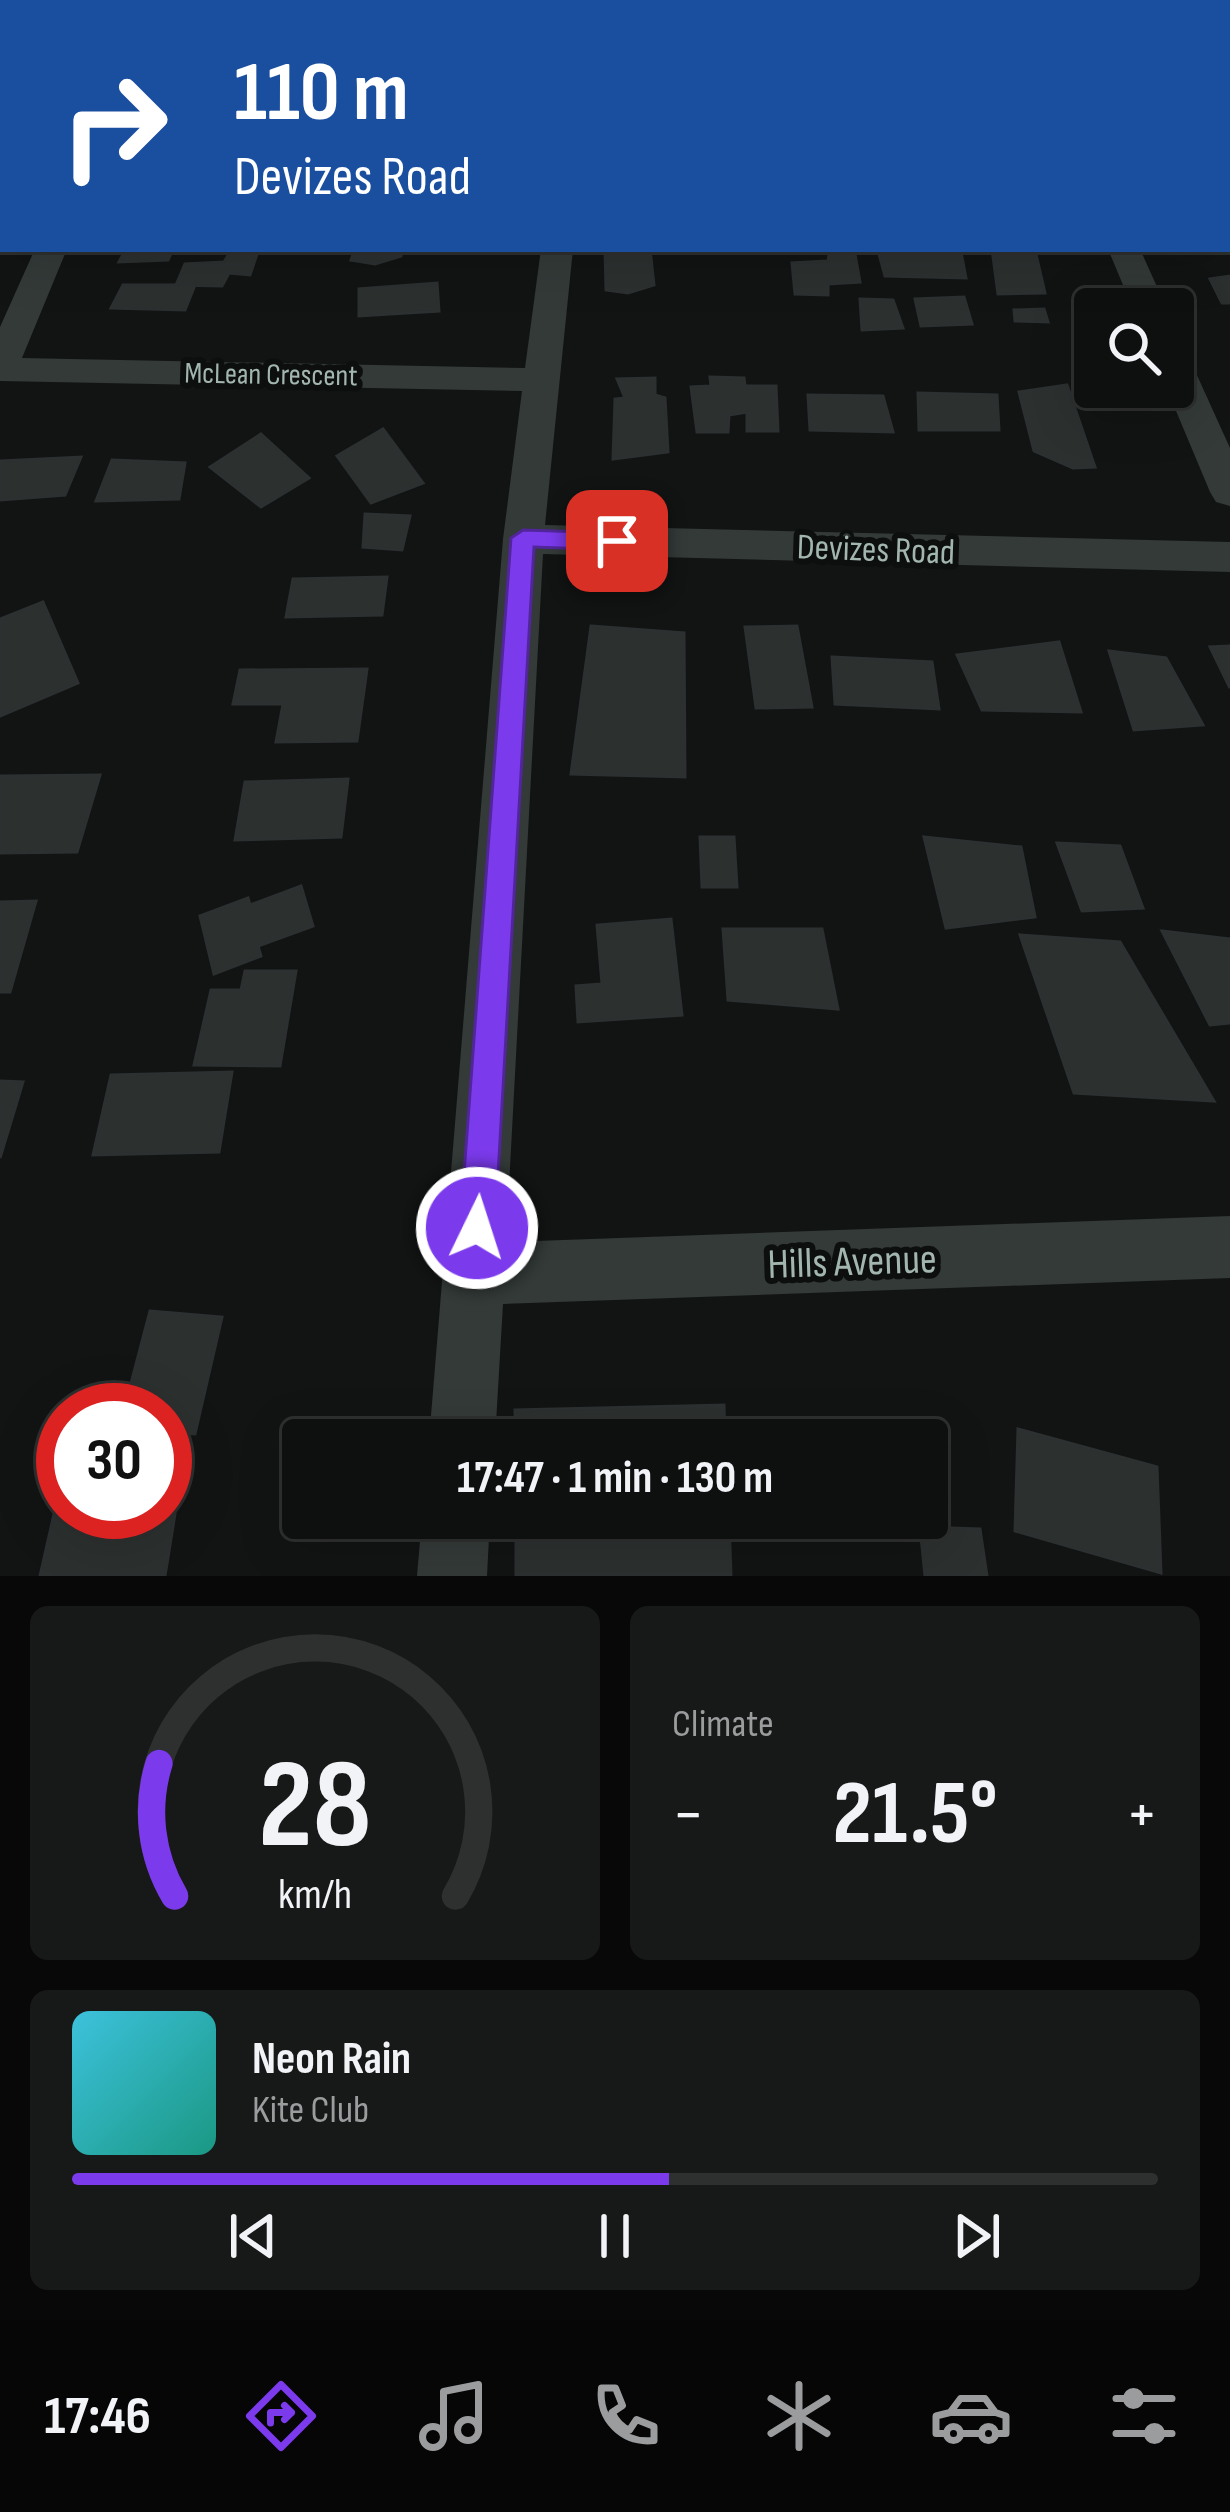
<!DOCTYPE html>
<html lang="en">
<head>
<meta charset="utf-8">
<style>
  :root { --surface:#0e0f0f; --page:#171818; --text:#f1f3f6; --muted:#9b9c9e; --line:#2e2f2f; --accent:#7c3aed }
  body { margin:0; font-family:"Sofia Sans Condensed",sans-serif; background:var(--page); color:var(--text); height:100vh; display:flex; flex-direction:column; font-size:45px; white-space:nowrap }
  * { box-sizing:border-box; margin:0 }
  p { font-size:39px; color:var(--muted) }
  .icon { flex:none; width:66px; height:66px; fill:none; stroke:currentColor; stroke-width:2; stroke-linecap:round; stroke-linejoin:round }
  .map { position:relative; height:1576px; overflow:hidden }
  .sheet { display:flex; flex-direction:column; gap:30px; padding:30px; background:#080808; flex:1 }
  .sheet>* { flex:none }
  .top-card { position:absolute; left:0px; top:0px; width:1230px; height:252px; box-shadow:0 12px 48px #0002,0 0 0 3px var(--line); background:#1a4fa0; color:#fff; overflow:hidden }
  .controls { position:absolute; left:1074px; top:288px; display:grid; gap:24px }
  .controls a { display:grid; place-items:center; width:120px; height:120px; border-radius:12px; background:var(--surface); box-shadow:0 12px 48px #0002,0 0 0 3px var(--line); font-size:60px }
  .speed { position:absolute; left:36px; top:1383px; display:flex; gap:24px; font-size:60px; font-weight:700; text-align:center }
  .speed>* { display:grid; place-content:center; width:156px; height:156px; border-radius:50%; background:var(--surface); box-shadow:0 12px 48px #0002,0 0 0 3px var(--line); line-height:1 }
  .speed .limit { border:18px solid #d22; background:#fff; color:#111 }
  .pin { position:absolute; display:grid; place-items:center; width:102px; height:102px; color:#fff; margin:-51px; border-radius:24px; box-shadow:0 6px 18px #0006 }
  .me { position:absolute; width:132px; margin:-66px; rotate:4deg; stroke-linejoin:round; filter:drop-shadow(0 0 9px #0008) }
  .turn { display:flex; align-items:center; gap:42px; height:252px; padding:0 36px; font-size:54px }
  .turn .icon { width:156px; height:156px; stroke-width:2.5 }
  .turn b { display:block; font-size:84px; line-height:102px }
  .big { font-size:90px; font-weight:700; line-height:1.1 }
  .sheet .tile { flex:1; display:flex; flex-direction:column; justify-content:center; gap:18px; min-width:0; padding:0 42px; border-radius:18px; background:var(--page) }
  .sheet .dial { align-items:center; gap:0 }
  .dial svg { height:312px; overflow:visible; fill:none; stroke:var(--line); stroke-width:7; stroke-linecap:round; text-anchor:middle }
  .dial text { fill:var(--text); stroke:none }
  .song { display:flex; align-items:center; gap:36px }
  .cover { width:144px; height:144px; border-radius:18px; background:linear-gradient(135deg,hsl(190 70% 55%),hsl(170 70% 35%)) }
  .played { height:12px; border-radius:6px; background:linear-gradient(90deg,var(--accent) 55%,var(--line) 55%) }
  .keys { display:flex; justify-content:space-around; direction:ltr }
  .heat { display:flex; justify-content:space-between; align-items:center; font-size:66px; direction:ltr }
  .sheet .tiles { flex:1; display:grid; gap:30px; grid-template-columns:1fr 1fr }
  .tile:last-child { grid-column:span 2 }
  .trip { position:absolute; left:282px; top:1419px; width:666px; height:120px; border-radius:12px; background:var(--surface); box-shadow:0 12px 48px #0002,0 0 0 3px var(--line); font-weight:700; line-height:120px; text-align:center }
  .tabs { display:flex; height:192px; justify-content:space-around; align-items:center; background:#060606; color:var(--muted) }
  .tabs .icon { width:84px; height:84px }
  .tabs .current { color:var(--accent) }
  .tabs b { font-size:54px; color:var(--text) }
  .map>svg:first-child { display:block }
</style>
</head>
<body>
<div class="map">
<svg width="1230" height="1576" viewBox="0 0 1230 1576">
  <rect width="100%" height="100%" fill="#121414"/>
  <g fill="#2c3130" stroke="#2c3030" stroke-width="3">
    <path d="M126,249H173L168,260L119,262Z"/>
    <path d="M355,249H402L401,256L375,264L351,260Z"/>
    <path d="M605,249H650L654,285L628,293L606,290Z"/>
    <path d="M830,249H854L860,282L828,284V295L795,294L792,263L828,261Z"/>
    <path d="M992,249L1035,250L1045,293L998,294Z"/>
    <path d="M961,252L966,278L885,276L879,254Z"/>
    <path d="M229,254H257L250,275L229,273L222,286L176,285L185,264L224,262Z"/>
    <path d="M1230,276V303H1222L1210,279Z"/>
    <path d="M437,283L439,311L359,316V289Z"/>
    <path d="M123,285H195L185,310L111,308Z"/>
    <path d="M964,297L972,324L921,326L915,299Z"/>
    <path d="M860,299L893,300L903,328L862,330Z"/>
    <path d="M1044,309L1048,322L1015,321L1014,310Z"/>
    <path d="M710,377L744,378L745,386H776L778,431H747V412L729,415L728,432H697L691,387L711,386Z"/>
    <path d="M655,378V395L665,398L668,452L613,459L615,399L625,398L617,379Z"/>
    <path d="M1067,385L1095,467L1073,468L1034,451L1019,392Z"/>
    <path d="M918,393L997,395L999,430H919Z"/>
    <path d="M808,395L883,396L893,432L810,430Z"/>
    <path d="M383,429L423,483L371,503L337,456Z"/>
    <path d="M261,434L309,478L261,507L210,467Z"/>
    <path d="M81,457L65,495L0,500V461Z"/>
    <path d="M112,460L185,463L179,499L96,501Z"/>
    <path d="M365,514L410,516L402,550L363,547Z"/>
    <path d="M387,577L382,615L286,617L293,579Z"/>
    <path d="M43,602L78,683L0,716V619Z"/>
    <path d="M591,626L684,633L685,777L571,774Z"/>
    <path d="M797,626L812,707L756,708L745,627Z"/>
    <path d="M1059,642L1081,712L982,710L957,655Z"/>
    <path d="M1230,646V688L1210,647Z"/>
    <path d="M1109,651L1166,658L1203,725L1134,730Z"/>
    <path d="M832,657L932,662L939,709L835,704Z"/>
    <path d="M367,669L357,741L276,742L283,704H233L240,670Z"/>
    <path d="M100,775L77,852L0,853V776Z"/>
    <path d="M348,779L341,837L235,840L245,782Z"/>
    <path d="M700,837H734L737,887H702Z"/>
    <path d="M924,837L1021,847L1035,917L946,928Z"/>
    <path d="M1057,843L1120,846L1143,908L1082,911Z"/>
    <path d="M301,886L313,926L258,946L261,956L214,974L200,916L248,898L250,905Z"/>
    <path d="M36,901L10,992H0V902Z"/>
    <path d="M671,919L682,1015L578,1022L576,986L602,984L597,925Z"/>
    <path d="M723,929H822L838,1009L728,1000Z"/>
    <path d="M1162,931L1230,939V1023L1210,1025Z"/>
    <path d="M1020,935L1120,942L1214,1101L1074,1093Z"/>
    <path d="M245,971H296L280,1066L194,1065L211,990H241Z"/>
    <path d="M232,1072L219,1152L93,1155L111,1075Z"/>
    <path d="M0,1081L23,1082L0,1158Z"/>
    <path d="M150,1311L222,1317L195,1434L165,1432V1410H124Z"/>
    <path d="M724,1405L725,1440H515V1410Z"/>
    <path d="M1018,1429L1157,1467L1161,1573L1015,1531Z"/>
    <path d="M54,1514H175L165,1576H40Z"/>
    <path d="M516,1518H729L731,1576H516Z"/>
    <path d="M920,1527L980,1529L987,1576H925Z"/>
  </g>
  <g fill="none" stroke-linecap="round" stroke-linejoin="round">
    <g fill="#333a38" fill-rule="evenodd">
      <rect x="555" y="0" width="26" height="3"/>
      <path d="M35,249H67L22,358L525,368L541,249H573L545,525L1230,542V572L543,554L506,1242L1230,1216V1278L503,1304L495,1440H429L503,539L522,391L0,381V327Z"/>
      <path d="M1108,249H1140L1167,309H1133Z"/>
      <path d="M1173,351L1186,354L1191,362L1230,448V506L1216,502L1210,492L1166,387H1173Z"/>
      <path d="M422,1518H490L487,1576H417Z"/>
    </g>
  </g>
  <path fill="#7c3aed" stroke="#51269a" stroke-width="3" d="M523,530L617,533L628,541L617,550L534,547L495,1228L489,1240L477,1245L465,1240L460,1228L511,538Z"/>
  <g text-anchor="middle" stroke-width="12" stroke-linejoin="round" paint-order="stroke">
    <g font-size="30" fill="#a2b6af" stroke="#0d0f0f">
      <text transform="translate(271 374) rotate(1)" y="10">McLean Crescent</text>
    </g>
    <g font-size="36" fill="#a2b6af" stroke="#0d0f0f">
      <text transform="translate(876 548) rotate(2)" y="13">Devizes Road</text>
    </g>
    <g font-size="42" fill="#a2b6af" stroke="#0d0f0f">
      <text transform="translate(852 1260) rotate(-2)" y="15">Hills Avenue</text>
    </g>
  </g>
</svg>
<div class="controls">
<a><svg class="icon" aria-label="search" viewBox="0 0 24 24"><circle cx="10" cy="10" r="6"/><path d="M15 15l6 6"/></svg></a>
</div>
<div class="speed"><div class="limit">30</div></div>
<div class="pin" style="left:617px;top:541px;background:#d93025"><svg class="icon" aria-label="arrive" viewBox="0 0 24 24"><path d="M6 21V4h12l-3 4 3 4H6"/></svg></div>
<svg class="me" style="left:477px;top:1228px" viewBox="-20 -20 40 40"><circle r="17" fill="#7c3aed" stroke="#fff" stroke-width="3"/><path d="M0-11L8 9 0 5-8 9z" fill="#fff"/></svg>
<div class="trip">17:47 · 1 min · 130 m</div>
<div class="top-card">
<div class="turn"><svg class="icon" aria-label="right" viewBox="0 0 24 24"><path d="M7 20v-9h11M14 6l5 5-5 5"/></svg><div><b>110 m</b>Devizes Road</div></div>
</div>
</div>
<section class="sheet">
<div class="tiles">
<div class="tile dial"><svg viewBox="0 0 100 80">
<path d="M14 69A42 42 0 1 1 86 69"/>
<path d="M14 69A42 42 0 0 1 10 35" stroke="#7c3aed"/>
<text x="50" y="56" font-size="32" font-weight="700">28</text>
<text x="50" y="72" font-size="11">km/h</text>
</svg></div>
<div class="tile"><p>Climate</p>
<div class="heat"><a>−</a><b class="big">21.5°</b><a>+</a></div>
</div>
<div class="tile">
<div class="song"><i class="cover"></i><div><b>Neon Rain</b><p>Kite Club</p></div></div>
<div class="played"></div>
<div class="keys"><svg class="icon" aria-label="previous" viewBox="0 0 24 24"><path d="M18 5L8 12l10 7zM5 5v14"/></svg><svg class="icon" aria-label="pause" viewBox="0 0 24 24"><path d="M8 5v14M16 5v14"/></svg><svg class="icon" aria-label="next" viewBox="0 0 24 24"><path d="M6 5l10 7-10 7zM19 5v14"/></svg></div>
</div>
</div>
</section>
<nav class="tabs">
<b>17:46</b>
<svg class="icon current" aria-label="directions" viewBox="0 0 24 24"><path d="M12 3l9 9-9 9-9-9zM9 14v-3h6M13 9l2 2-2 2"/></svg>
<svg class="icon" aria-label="music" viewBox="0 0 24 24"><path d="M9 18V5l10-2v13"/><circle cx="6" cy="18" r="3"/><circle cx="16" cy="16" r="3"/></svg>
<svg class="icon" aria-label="phone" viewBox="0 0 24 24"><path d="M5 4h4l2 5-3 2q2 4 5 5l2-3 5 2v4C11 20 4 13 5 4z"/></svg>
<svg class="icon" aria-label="climate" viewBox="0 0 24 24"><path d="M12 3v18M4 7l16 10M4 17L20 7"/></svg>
<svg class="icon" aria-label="car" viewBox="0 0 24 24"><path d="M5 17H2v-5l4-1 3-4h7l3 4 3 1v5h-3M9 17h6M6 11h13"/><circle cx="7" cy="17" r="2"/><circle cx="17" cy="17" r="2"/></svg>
<svg class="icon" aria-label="filters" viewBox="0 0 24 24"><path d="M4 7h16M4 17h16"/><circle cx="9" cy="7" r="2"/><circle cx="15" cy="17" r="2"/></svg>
</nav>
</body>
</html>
